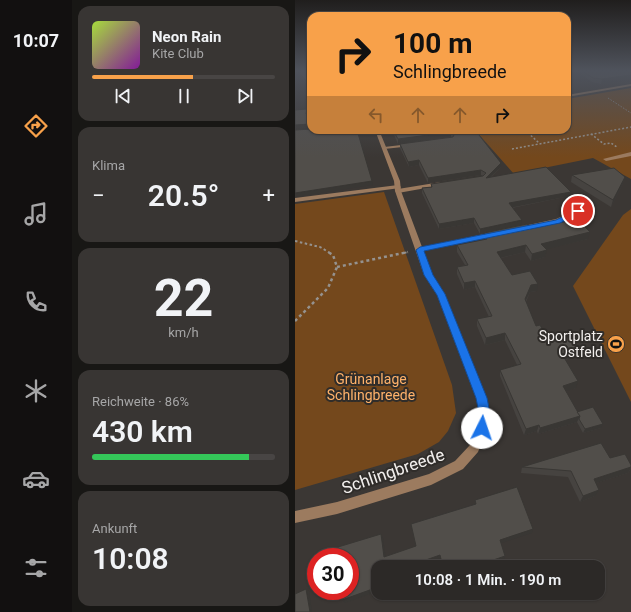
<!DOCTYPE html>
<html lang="de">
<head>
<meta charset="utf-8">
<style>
  :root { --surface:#2c2927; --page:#383533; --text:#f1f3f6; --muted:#a6a6a7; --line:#484544; --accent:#f8a14a }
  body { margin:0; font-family:Roboto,sans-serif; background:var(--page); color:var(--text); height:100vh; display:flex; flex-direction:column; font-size:15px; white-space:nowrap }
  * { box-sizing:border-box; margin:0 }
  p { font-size:13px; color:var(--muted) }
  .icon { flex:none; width:22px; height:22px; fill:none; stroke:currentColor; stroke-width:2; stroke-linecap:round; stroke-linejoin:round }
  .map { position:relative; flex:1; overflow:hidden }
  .details { display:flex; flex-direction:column; gap:6px; padding:6px; background:#181715; width:223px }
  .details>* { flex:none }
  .top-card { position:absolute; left:12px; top:12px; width:264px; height:122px; border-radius:12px; box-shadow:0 1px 3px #0004,0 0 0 1px var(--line); background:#f8a14a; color:#111; overflow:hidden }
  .speed { position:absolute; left:12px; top:548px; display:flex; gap:8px; font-size:20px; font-weight:700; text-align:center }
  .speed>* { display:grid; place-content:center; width:52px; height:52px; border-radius:50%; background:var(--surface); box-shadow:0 1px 3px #0004,0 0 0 1px var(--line); line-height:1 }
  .speed .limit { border:6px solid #d22; background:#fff; color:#111 }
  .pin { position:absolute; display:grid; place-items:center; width:34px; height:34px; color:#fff; margin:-17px; border:2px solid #fff; border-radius:50%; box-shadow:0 1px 4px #0007 }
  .me { position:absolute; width:44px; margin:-22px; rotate:4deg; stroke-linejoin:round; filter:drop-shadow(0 0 3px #0008) }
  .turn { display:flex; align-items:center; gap:14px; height:84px; padding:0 20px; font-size:18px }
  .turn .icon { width:52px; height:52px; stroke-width:2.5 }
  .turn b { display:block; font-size:28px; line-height:34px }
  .lanes { display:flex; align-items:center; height:38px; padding:0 20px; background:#0003; justify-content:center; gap:20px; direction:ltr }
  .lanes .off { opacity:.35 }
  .big { font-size:30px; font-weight:600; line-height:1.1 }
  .details .widget { flex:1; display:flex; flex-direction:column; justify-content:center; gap:6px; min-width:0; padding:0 14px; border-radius:12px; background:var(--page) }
  .details .dial { align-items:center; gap:0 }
  .dial b { font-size:52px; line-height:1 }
  .song { display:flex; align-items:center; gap:12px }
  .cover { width:48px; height:48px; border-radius:6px; background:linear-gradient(135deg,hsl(80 70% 55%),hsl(290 70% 35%)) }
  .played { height:4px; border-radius:2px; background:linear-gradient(90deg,var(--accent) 55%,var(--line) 55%) }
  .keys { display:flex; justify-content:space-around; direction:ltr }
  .heat { display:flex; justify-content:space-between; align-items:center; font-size:22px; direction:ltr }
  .charge { height:6px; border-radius:3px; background:linear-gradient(90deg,#34c759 86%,var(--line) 0) }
  .trip { position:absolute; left:76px; top:560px; width:234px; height:40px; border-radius:12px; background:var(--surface); box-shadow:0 1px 3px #0004,0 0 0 1px var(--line); font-weight:600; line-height:40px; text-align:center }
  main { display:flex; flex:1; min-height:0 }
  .dock { display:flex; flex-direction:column; width:72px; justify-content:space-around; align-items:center; background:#121010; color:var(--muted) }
  .dock .icon { width:28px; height:28px }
  .dock .on { color:var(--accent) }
  .dock b { font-size:18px; color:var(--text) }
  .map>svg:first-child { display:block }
</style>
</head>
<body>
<main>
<nav class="dock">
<b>10:07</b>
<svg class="icon on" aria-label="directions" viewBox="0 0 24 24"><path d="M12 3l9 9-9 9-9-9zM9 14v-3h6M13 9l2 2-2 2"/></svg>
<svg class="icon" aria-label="music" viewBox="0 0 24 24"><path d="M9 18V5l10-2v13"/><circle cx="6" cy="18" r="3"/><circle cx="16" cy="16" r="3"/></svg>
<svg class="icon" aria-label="phone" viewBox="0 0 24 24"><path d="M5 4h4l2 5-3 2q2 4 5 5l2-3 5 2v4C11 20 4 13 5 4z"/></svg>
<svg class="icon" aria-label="climate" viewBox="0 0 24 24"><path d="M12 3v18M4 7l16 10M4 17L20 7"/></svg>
<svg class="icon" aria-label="car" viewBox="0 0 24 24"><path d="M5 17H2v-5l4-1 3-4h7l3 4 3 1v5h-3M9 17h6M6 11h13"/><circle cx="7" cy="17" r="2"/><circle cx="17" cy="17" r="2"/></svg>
<svg class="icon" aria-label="filters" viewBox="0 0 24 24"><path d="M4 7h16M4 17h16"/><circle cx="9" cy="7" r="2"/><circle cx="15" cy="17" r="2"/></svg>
</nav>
<section class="details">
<div class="widget">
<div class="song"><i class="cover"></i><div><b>Neon Rain</b><p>Kite Club</p></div></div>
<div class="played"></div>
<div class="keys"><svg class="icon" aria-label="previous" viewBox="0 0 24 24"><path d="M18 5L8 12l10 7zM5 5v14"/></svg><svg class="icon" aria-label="pause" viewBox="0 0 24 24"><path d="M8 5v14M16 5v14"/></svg><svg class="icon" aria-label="next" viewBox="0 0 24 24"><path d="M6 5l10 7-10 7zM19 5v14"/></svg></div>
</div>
<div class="widget"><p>Klima</p>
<div class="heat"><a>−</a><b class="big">20.5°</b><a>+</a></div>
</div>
<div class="widget dial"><b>22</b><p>km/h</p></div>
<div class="widget"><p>Reichweite · 86%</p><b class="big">430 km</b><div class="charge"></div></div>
<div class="widget"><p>Ankunft</p><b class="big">10:08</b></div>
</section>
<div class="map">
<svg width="336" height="612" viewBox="0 0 336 612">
  <rect width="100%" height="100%" fill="#3b3734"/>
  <g fill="#74481c">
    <path d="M336,88V179L298,158L219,174L180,130H272V99Z"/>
    <path d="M89,192L157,385L161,413L153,431L144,442L123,454L0,490V204Z"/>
    <path d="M336,209V402L278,286L328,215Z"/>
  </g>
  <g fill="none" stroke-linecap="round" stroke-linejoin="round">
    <path stroke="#95928f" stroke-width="1" stroke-dasharray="1.5 1.5" stroke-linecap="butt" d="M313,98L336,113"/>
    <g stroke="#95928f" stroke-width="1.5" stroke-dasharray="2 2" stroke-linecap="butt">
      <path d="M230,130L244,143"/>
      <path d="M296,134L309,144L316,143L322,147"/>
      <path d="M217,149L336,127"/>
    </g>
    <g stroke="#95928f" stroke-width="2" stroke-dasharray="2.5 2.5" stroke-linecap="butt">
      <path d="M0,241L25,247L35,253"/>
      <path d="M109,253L113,252"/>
    </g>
    <g stroke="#95928f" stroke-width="2.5" stroke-dasharray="3 3" stroke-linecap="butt">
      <path d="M42,267L113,252"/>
      <path d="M0,321L33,288L42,267L38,255L33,252"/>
    </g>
    <g fill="#9c7b5f" fill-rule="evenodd">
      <path d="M115,144H117V146L89,149L87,148L89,147Z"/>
      <path d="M146,182L148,183V185L103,193L100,191L103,189Z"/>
      <path d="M103,185L106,187L105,188L0,202V198Z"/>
    </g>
    <g fill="#9c7b5f" fill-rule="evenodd">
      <path d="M80,130H84L105,181L106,191L127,247L199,232L202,234L199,236L128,251L137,275L150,294L191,398L196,418L183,452L168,469L136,485L42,514L0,523V511L42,502L134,474L160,461L175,445L186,418L181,398L142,295L129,275L100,191L99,181Z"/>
      <path d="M336,152V156L311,161L308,159Z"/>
      <path d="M293,204L296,206L295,207L265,222L224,231L221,229L224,227L261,219Z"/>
    </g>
    <path fill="#9c7b5f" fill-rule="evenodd" d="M336,84V86L272,97V95Z"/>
  </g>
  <g fill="#464340">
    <path d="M0,71H16V90L4,74L0,72Z"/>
    <path d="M281,71H336L306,84L297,82Z"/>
    <path d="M97,130H180L206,167L196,177L275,196L217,208L226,225L185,234L179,223L144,229L127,193V188L136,187V184L188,176L186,175L133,183L124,165L114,167L105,148V144L157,137H156L103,144Z"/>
    <path d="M277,175L330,177L328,183L316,207L276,182Z"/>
    <path d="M235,229L293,239L251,249L250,257L236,261L230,252L206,258L217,275L242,291L235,292L231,302L241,326L255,342L284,349L282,356L270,360L281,388L270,391L282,412L306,428L288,433L282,422L243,434L242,431L229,435L205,376V370L222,365L210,340L190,345L182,326V319L194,317L180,287L169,290L162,274V267L170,265L162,252V245L189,240V233Z"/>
    <path d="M315,458L336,465V468L333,473L301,483L300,496L285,502L273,477L226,473L227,467Z"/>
  </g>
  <g fill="#393734">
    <path d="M336,75V79L306,84L307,79Z"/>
    <path d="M15,124L16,128L0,129V125Z"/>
    <path d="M156,132V137L103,144V139Z"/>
    <path d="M124,160V165L114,167L113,162Z"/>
    <path d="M206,163V167L190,182L191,178Z"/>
    <path d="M186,170V175L133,183V178Z"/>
    <path d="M330,177L328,183L316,207L318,200Z"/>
    <path d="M77,181L78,185L0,197V193Z"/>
    <path d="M276,192L275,196L214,208V203Z"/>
    <path d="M179,218V223L144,229V224Z"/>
    <path d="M227,220L226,225L185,234V229Z"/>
    <path d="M295,232L293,239L245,251L246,244Z"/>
    <path d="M231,245L230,252L201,259L202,252Z"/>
    <path d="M252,250L250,257L236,261L237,254Z"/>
    <path d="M180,281V287L169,290V283Z"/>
    <path d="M243,284L242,291L235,292L228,306L230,299L236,285Z"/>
    <path d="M210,333V340L190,345L191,338Z"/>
    <path d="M284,349L282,356L265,361L267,354Z"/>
    <path d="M283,381L281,388L266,393L268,386Z"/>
    <path d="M285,416L282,422L243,434L245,428Z"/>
    <path d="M308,424L306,428L288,433L290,429Z"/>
    <path d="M244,425L242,431L229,435L231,429Z"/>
    <path d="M336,467V468L333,473L295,485L299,479Z"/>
    <path d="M304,490L300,496L285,502L288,496Z"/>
    <path d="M238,529L237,533L204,544L205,540Z"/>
    <path d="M86,534L88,538L91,560L89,557Z"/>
    <path d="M145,555L146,559L123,567H111Z"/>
    <path d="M210,556L209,559L188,567H178Z"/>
    <path d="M83,587V591L50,603L47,600Z"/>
    <path d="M11,589L14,591L17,612H15Z"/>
  </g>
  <g fill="#514e4a" stroke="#393734">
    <path d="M4,71H16V88L4,72H6Z"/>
    <path d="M288,71H336V75L307,79L298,78Z"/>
    <path d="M12,109L11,114H16V124L0,125V110Z"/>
    <path d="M16,129V130H62L77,181L0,193V130Z"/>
    <path d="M98,130H180L206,163L191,178L251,167L276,192L214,203L227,220L185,229L179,218L144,224L127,188L137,187L136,184L188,176L191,173L186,170L133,178L124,160L113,162L105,144L158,137L159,135L156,132L103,139Z"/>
    <path d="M319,168L330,177L318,200L277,175Z"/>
    <path d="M282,219L295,232L246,244L252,250L237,254L231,245L202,252L217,275L235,271L243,284L236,285L230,299L241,326L245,325L255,342L276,336L284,349L267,354L283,381L268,386L285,416L245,428L244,425L231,429L205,370L226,364L210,333L191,338L182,319L197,316L180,281L169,283L162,267L173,265L162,245L192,239L189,233L232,224L235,229Z"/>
    <path d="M298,407L308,424L290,429L284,419L285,416L282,412Z"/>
    <path d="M306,443L315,458L330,454L336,465V467L299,479L304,490L288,496L276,471L227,467Z"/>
    <path d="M222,487L238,529L205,540L210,556L178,567H148L145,555L111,567H83V587L47,600L46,591H55V557H44L43,547L86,534L89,557L121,546L116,524L181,504L180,500Z"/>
    <path d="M11,589L15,612H0V594Z"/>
  </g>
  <linearGradient id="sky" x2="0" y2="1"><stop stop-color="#201e1d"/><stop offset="0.45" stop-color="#4f535c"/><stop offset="1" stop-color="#4f535c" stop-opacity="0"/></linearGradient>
  <rect width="336" height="157" fill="url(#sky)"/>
  <path fill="#1a73e8" stroke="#114b97" d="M283,209L287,211L286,213L265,223L129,251L138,275L150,294L192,398L196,418L192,432L187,433L183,432L182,428L185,418L181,398L142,295L129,275L121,250L125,247L261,220Z"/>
  <defs>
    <symbol id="stadium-disc" viewBox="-11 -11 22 22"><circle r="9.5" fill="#f8a14a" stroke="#302d2a"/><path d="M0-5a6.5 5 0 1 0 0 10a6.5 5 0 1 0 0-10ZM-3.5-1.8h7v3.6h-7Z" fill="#111"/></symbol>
  </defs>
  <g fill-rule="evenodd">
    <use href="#stadium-disc" x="311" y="334" width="20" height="20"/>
  </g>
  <g text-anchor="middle" stroke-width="4" stroke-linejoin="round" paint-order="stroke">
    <g font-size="14" fill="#f2efed" stroke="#302d2a" text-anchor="end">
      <text x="308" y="341">Sportplatz<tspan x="308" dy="16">Ostfeld</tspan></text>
    </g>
    <g font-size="14" fill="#ffb26a" stroke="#302d2a">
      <text x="76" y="384">Grünanlage<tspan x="76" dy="16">Schlingbreede</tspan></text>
    </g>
    <g font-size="17" fill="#f2efed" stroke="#302d2a">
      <text transform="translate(98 471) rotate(-19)" y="6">Schlingbreede</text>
    </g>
  </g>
</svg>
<div class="speed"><div class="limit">30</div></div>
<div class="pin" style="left:283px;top:211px;background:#d93025"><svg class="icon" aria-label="arrive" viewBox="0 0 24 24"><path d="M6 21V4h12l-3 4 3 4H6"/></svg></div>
<svg class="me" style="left:187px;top:428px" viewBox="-20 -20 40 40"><circle r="19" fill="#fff"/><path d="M0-13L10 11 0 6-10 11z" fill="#1a73e8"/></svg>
<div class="trip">10:08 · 1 Min. · 190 m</div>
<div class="top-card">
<div class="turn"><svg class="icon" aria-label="right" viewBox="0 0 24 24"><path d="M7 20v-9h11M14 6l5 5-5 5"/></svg><div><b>100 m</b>Schlingbreede</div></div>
<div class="lanes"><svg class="icon off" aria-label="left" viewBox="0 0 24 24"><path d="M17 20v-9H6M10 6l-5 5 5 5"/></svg><svg class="icon off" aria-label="ahead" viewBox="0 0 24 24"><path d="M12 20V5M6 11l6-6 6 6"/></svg><svg class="icon off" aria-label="ahead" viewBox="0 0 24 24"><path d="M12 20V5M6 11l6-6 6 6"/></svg><svg class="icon" aria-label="right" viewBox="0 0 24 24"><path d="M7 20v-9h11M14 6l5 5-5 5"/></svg></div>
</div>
</div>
</main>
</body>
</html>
